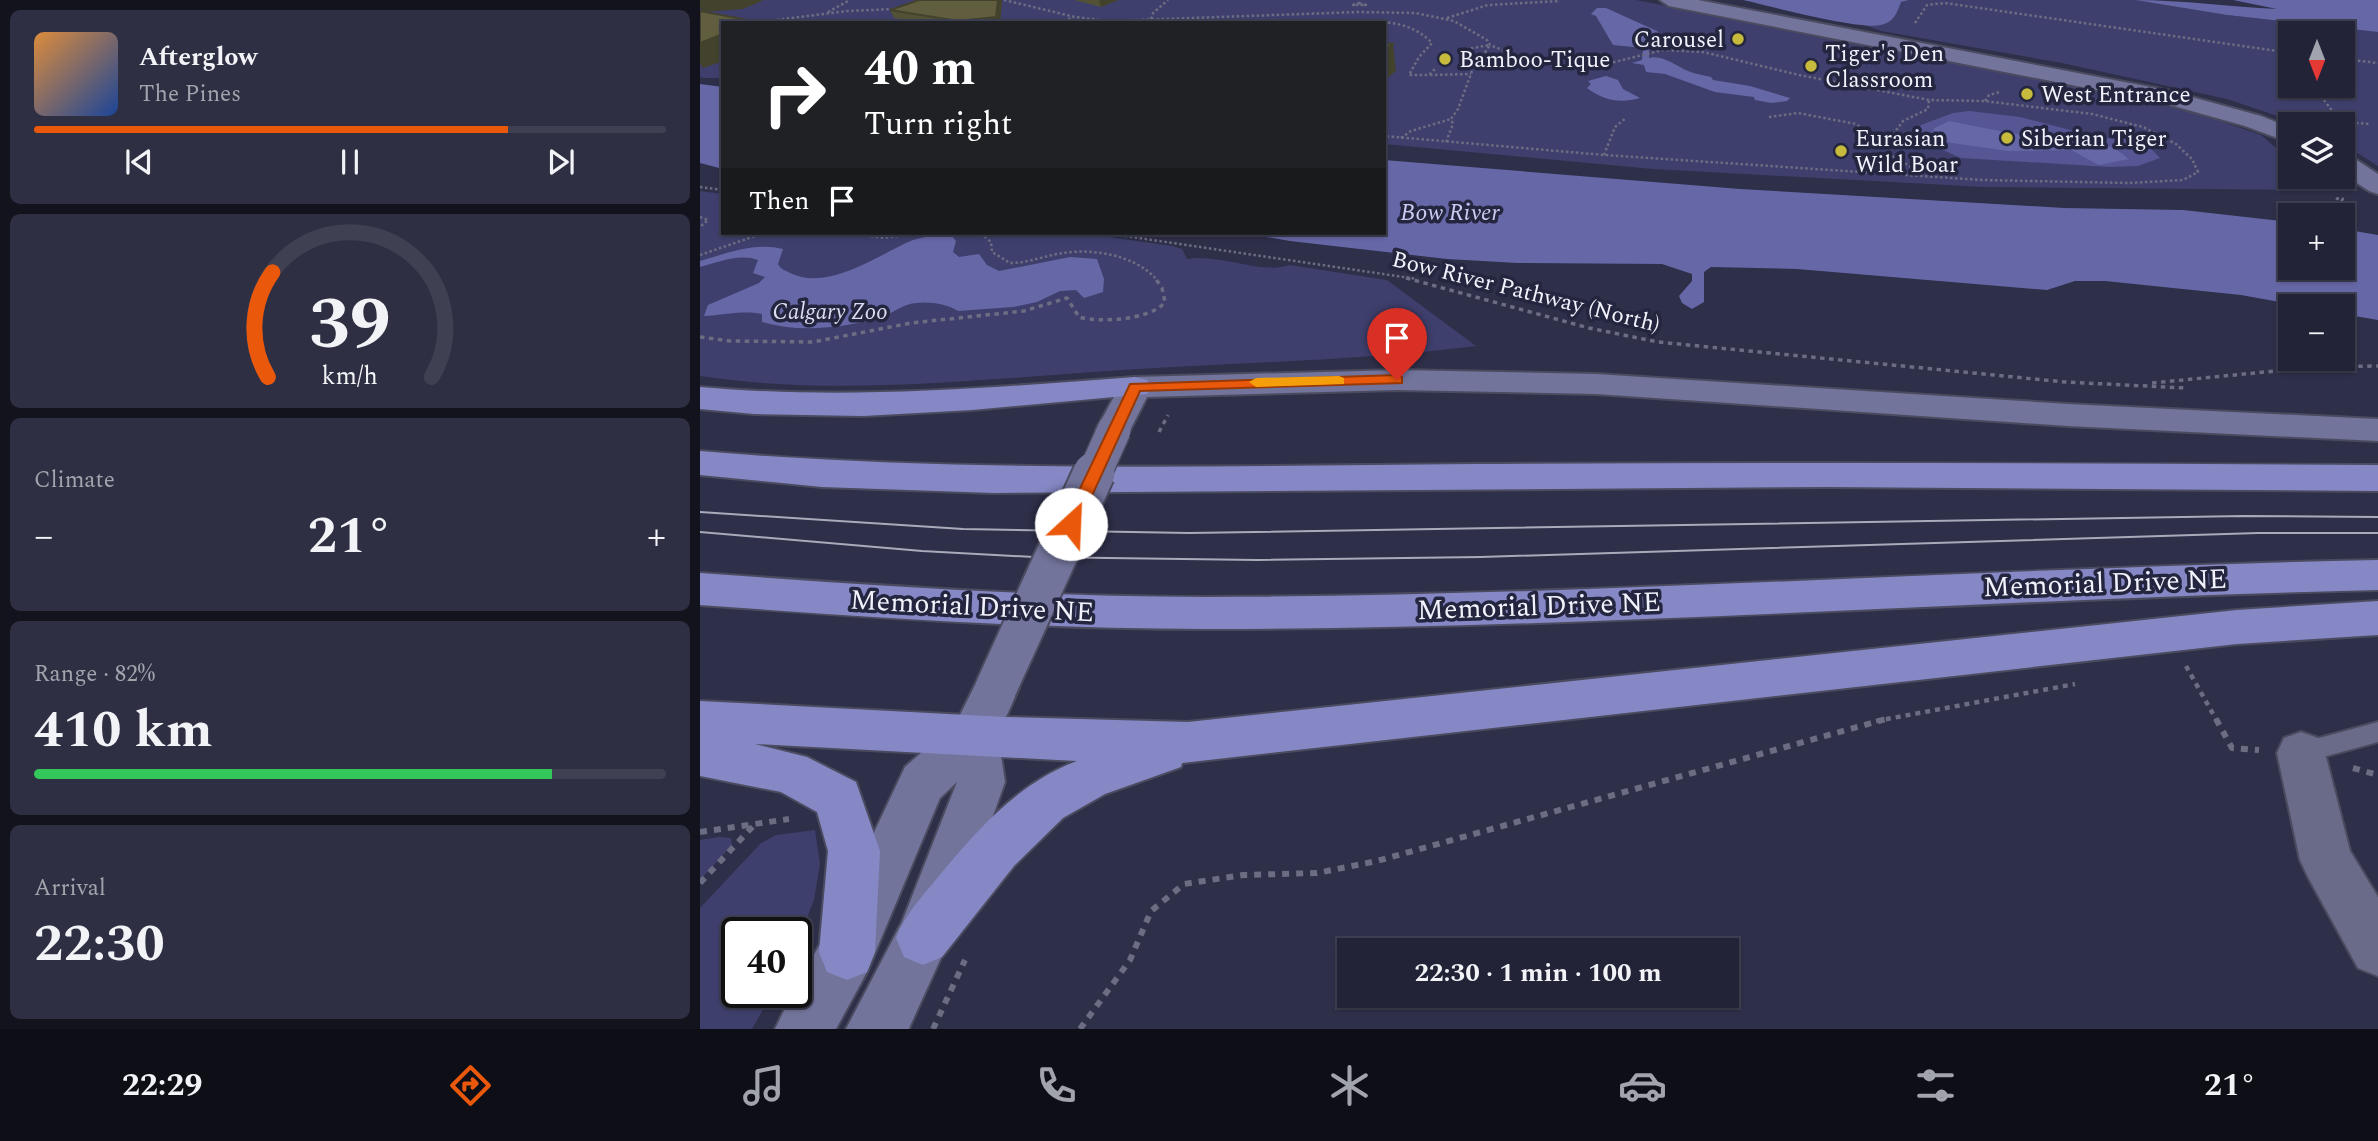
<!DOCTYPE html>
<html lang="en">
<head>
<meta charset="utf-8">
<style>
  :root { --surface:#222337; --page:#2e2f42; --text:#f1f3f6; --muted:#a2a4ad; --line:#3f4052; --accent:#ea580c }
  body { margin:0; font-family:Spectral,serif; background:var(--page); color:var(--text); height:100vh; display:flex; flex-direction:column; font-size:26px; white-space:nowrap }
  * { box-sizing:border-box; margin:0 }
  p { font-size:23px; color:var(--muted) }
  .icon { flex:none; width:38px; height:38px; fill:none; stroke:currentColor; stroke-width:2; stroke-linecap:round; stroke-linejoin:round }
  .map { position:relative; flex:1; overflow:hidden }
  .drawer { display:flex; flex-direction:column; gap:10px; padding:10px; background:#13131e; width:700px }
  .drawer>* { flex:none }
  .top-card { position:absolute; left:21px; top:21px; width:665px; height:214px; border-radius:0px; box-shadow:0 2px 5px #0004,0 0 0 2px var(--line); background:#202124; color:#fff; overflow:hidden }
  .needle { width:46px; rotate:180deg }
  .fabs { position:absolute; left:1578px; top:21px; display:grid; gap:14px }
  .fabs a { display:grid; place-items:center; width:77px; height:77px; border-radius:0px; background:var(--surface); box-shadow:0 2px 5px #0004,0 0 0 2px var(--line); font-size:35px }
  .speed { position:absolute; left:21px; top:917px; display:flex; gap:14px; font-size:35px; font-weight:700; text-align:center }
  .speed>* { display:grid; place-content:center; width:91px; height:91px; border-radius:50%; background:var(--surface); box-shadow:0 2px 5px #0004,0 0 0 2px var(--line); line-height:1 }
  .speed .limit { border:4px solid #111; border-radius:10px; background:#fff; color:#111 }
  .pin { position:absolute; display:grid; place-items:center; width:60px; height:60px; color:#fff; margin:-72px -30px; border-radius:50% 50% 50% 0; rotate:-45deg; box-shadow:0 0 7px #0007 }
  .pin .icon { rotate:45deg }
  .me { position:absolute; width:77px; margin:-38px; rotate:25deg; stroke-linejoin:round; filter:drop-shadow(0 0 5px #0008) }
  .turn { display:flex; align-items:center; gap:24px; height:147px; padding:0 28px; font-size:32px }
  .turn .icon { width:91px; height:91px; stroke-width:2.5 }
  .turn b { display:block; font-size:49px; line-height:60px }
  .then { display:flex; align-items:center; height:66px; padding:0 28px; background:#0003; gap:14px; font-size:26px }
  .big { font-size:52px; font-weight:700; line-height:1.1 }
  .drawer .widget { flex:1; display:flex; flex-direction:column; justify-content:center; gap:10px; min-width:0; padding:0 24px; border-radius:10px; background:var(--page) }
  .drawer .dial { align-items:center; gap:0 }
  .dial svg { height:182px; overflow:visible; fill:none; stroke:var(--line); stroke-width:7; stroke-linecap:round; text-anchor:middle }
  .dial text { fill:var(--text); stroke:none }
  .song { display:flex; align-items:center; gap:21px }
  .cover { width:84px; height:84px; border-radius:10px; background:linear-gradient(135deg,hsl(30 70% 55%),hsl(220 70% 35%)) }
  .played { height:7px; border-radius:4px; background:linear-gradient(90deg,var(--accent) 75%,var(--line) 75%) }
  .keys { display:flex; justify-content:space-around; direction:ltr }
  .heat { display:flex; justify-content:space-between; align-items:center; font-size:38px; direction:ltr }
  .charge { height:10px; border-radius:5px; background:linear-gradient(90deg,#34c759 82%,var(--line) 0) }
  .trip { position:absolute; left:637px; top:938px; width:402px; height:70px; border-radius:0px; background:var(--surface); box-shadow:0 2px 5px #0004,0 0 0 2px var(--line); font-weight:700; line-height:70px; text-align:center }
  .tab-bar { display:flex; height:112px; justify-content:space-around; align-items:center; background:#0e0e16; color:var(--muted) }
  .tab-bar .icon { width:49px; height:49px }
  .tab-bar .on { color:var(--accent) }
  .tab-bar b { font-size:32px; color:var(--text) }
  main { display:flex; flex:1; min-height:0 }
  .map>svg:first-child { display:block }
</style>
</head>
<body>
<main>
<section class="drawer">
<div class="widget">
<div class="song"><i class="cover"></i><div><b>Afterglow</b><p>The Pines</p></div></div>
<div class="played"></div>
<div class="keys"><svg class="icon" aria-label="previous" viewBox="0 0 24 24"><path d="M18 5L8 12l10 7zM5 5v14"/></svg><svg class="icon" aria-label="pause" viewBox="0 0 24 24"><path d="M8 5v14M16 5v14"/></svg><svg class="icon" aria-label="next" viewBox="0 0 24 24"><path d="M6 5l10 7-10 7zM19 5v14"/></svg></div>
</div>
<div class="widget dial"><svg viewBox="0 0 100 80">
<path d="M14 69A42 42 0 1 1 86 69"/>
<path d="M14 69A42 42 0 0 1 16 23" stroke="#ea580c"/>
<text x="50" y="56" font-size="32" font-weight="700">39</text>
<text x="50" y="72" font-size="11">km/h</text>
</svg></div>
<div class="widget"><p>Climate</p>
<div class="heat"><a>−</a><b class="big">21°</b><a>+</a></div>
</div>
<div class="widget"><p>Range · 82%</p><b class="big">410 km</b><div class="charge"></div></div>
<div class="widget"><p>Arrival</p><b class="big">22:30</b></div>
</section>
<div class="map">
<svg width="1678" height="1029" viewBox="0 0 1678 1029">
  <rect width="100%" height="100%" fill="#2e2f49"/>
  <g fill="#3f3f6d" fill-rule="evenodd">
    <path d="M0,0H936L1480,107L1561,135L1591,161V177H1609L1625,190L1283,187L953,169L684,144V23H23V78H3L0,77Z"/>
    <path d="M1209,0H1435L1527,15L1678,32V166L1643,144V124H1601L1527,99L1362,63L1181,31L1164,25C1184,25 1194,21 1201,2ZM1591,33H1643V86H1591Z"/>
    <path d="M0,191L23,194V233H381L472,246L482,249L487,259C519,253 563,275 589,265L687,280L776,346C659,361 541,362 422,370C281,379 141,397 0,376Z"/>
    <path d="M115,830L120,864L114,900L96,946V933H37V992H73L52,1029H0V908L61,843L76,835Z"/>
    <path d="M19,837L31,838L32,845L0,880V840Z"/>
  </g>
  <path fill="#565694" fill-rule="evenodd" d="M1269,111L1320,117L1401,138L1442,139L1460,158L1438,166L1410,167L1261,158L1214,137L1221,125L1253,113ZM1332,136L1391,138L1428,158L1399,164L1371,150Z"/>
  <g fill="#6667a6">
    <path d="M1043,0H1209L1201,2C1197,13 1194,22 1181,25C1158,30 1070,6 1043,0Z"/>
    <path d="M1435,0C1483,0 1530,7 1577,9L1533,0H1678V32L1527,15Z"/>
    <path d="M897,8H906L957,31L960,35L949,46V58C962,54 976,66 988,71C995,74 1004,75 1011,77L1013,80L1050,86L1090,98L1087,101L1071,103L1055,100L1054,97L1015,92L965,74L946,72L944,65L932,63L942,60L943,48L913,45L896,16L891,14Z"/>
    <path d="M906,76L918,80L923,89L940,98C920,104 903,100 887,88L891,84L888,81Z"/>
    <path d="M0,84L23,87V169L0,163Z"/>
    <path d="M1249,121C1276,126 1303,132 1330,136C1369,141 1396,131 1429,159L1399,165L1371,150L1308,151L1252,143L1245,141L1233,129Z"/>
    <path d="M684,160L1040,189L1364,208L1483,210L1591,222V268H1643V229L1678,235V320L1643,314V306H1602L1541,295L1405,281H1375L1347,290L1097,269L1011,267L1004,272V302L992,309L982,303L979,296L992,281V274L962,264L817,263L747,259L590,241L543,233H684Z"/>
    <path d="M234,235L252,236L256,241L253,252L259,257L279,254L287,265L299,271L370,257L397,259L404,279L403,292L384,298L376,290L360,291L337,302L313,307L258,311C249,304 228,301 216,303C202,304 189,316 176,319C139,328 99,333 62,322V314C40,310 25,315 4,316L8,305L59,283L65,277L53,273L58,260C40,253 18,262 0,267V261C28,253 54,242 83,249L78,264C82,271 84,269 90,273C129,292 179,254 213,240C219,238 227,237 234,235Z"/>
  </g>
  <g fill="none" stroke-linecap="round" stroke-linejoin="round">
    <defs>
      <path id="lane" d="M1678,722V742L1601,763L1593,760L1589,753L1593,746L1601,743Z"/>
      <path id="street" d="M1601,732L1618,738L1625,753L1650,851L1678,897V976L1658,968L1608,877L1600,860L1577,753L1584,738Z"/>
      <g id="secondary">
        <path d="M960,0H998L1466,90L1561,116L1591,128V143L1545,126L1463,103L969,6Z"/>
        <path d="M1643,155L1652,157L1678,174V194L1669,191L1643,174Z"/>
        <path d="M697,370L896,374L1368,404L1678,419V441L1368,426L896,394L697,390L447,397L426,438L414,441L402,438L396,430L423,380L435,377Z"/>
        <path d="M296,669L312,675L319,688L298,735L305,782L250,938L210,1026L209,1029H146L202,922L257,782L240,798L167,972L136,1029H75L93,992H96V986L127,932L205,767L257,721L280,675Z"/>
      </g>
      <g id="highway">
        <path d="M435,377L447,380L452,387L447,394L272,410L163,416L54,414L0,409V387C146,400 290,388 435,377Z"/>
        <path d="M0,451C258,473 517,466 775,464C1076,462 1377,463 1678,465V491L1128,487L294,493L122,487L0,475Z"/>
        <path d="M1678,560V590C1287,599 897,629 506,629C337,629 168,617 0,605V573C168,585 337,597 506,597C897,596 1287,568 1678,560Z"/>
        <path d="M1678,601V635L1537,644L482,763L481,767L405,794L363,818L314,866L242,957L223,965L204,957L196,938C205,914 222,897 238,877C278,829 318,783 377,761L55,744L107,757L156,782L180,851L175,952L167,972L147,980L127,972L119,952L128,851L117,812L81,792L0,776V701L305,717L488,722L1537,610Z"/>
      </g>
    </defs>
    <use href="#lane" stroke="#4b4b5f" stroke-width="4"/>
    <use href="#street" stroke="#4b4b5f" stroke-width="4"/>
    <use href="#secondary" stroke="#4b4b5f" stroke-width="4"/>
    <use href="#highway" stroke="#4b4b5f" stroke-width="4"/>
    <g stroke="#6c6d82" stroke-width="2.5" stroke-dasharray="2.5 2.5" stroke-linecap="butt">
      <path d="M304,0L375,17L408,21L658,12L715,13L754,21L787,40L790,45L827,60L882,70L963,50L1003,52L1099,75L1229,100L1284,101L1392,114L1443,127L1476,144L1492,159L1498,172L1483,180L1429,183L1282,180L904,155L684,136"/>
      <path d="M659,3L666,5H653Z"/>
      <path d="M128,12L150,0"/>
      <path d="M747,18L788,5L860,1"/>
      <path d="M451,19L453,13L468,0"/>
      <path d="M52,23L147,11L195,9"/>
      <path d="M359,23L374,17"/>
      <path d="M653,23C682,20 711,21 732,43L719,57L709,75H729L735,69"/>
      <path d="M1215,23L1227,5L1245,3L1591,53"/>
      <path d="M761,50L790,45"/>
      <path d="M1643,59L1678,63"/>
      <path d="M730,75L771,74"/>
      <path d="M1643,84L1655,87"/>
      <path d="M1623,90L1624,86"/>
      <path d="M1621,96L1642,124"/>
      <path d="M1285,101L1289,95L1300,92"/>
      <path d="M1069,117L1098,113L1156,124L1187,147L1198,143L1192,136L1203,121L1228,109L1229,100"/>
      <path d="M1641,122L1671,124"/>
      <path d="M1643,126L1652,138"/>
      <path d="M701,138L711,131L751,119"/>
      <path d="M746,142L753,124L751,119L758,109L772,71L790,45"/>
      <path d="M1187,147L1192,156L1221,173"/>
      <path d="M904,155L915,127L926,118"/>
      <path d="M0,187L23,190"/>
      <path d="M1644,199L1635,198L1655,206"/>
      <path d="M0,217L8,220L0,227"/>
      <path d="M146,233L184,238L221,233"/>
      <path d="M265,233L284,236L291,242L292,252L310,263C329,263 346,255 364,253C394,248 436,256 456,279"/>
      <path d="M405,233L717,279"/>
      <path d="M0,255L64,233"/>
    </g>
    <g stroke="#6c6d82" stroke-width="3.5" stroke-dasharray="4.5 4.5" stroke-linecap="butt">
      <path d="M706,278L889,328L958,342L1365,382L1486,388"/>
      <path d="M0,337L30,341L113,342L211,323L324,311L367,298L379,317C400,323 451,320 465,302L462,288L455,278"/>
      <path d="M1452,383L1616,367L1678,366"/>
      <path d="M459,432L468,415"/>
    </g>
    <g stroke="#6c6d82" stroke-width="4.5" stroke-dasharray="5 5" stroke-linecap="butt">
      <path d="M1486,666L1517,721"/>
      <path d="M1176,721L1375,684"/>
    </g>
    <g stroke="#6c6d82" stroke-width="6" stroke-dasharray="7 7" stroke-linecap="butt">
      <path d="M1516,719L1532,748L1559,750"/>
      <path d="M1653,768L1678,775"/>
      <path d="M0,832L89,819"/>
      <path d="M0,883L55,824"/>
      <path d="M233,1029L265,960"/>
      <path d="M380,1029L430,960L451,911L484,884L543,875L617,873L677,861L1186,719"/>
    </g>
    <use href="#lane" fill="#696b89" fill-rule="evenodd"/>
    <use href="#street" fill="#696b89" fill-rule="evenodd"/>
    <use href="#secondary" fill="#72749b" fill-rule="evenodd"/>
    <use href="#highway" fill="#8688c6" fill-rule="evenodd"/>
    <g stroke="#aaabba" stroke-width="2">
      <path d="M0,512L263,529L489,533L1543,516L1678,517"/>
      <path d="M0,532L222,551L334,557L557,560L781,557L1558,533H1678"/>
    </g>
    <defs>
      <path id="secondary-bridge-far1" d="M394,475L414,430"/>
      <path id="secondary-bridge" d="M296,688L394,473"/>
    </defs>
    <use href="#secondary-bridge-far1" stroke="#4b4b5f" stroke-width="36" stroke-linecap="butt"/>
    <use href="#secondary-bridge" stroke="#4b4b5f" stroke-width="45" stroke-linecap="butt"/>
    <use href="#secondary-bridge-far1" stroke="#72749b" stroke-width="33"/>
    <use href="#secondary-bridge" stroke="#72749b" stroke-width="41"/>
  </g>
  <g fill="#535136">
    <path d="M219,0H302L300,23H222L194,18L190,10Z"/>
    <path d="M374,0H418L401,7Z"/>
  </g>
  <g fill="#43422c">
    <path d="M0,0H64L43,9L3,12L0,7Z"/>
    <path d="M298,0H302L300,23H259L258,21Z"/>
    <path d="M399,0H418L401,7Z"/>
    <path d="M23,34V61L3,68L0,63V43Z"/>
    <path d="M693,44L696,71L684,81V50Z"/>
  </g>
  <g fill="#605e3f" stroke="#43422c" stroke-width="2">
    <path d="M219,0H298L296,17L258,21L190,10Z"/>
    <path d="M0,11L58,22L55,23H23V34L0,43Z"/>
    <path d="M684,43L693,44L684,50Z"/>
  </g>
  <path fill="#ea580c" stroke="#983908" stroke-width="2" d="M697,375L702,377V383L440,391L379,524L371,529L363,524L430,384Z"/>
  <path fill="#f59e0b" d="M639,376L644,378V384L556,387L549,382L556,378Z"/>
  <g fill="#c6bb3c" stroke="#24253e" stroke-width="2.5">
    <circle cx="1038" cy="39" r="7"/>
    <circle cx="745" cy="59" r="7"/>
    <circle cx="1111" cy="66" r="7"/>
    <circle cx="1327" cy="94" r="7"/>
    <circle cx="1307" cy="138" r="7"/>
    <circle cx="1141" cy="151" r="7"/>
  </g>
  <g text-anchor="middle" stroke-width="7" stroke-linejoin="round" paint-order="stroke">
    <g font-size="23" fill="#f1f2fc" stroke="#24253e" text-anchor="start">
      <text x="1024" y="47" text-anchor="end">Carousel</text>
      <text x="1125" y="61">Tiger's Den<tspan x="1125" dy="26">Classroom</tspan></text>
      <text x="759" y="67">Bamboo-Tique</text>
      <text x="1341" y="102">West Entrance</text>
      <text x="1155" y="146">Eurasian<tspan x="1155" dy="26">Wild Boar</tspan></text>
      <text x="1321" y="146">Siberian Tiger</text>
    </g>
    <g font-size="23" fill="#f1f2fc" stroke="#24253e">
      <text transform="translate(826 291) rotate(14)" y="8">Bow River Pathway (North)</text>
    </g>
    <g font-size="23" font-style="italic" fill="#dcddf0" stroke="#24253e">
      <text x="130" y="319">Calgary Zoo</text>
    </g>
    <g font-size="24" font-style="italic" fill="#cacdf2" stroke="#24253e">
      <text x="750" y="220">Bow River</text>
    </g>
    <g font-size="28" fill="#f1f2fc" stroke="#24253e">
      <text transform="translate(1405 582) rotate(-2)" y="10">Memorial Drive NE</text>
      <text transform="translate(272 605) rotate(3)" y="10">Memorial Drive NE</text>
      <text transform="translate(839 605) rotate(-2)" y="10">Memorial Drive NE</text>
    </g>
  </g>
</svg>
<div class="fabs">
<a><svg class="needle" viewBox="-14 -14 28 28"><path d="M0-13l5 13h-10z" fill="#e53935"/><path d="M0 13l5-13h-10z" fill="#a2a4ad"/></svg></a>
<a><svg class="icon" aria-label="layers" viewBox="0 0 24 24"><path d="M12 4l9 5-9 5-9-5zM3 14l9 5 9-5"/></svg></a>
<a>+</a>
<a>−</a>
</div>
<div class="speed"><div class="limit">40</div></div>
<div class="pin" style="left:697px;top:380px;background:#d93025"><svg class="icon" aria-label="arrive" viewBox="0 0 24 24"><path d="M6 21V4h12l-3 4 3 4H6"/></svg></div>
<svg class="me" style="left:371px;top:524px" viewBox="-20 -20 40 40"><circle r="19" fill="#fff"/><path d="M0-13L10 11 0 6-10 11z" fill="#ea580c"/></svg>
<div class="trip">22:30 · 1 min · 100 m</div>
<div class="top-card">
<div class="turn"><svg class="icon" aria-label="right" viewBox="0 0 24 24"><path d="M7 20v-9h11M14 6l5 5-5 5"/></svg><div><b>40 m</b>Turn right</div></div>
<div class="then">Then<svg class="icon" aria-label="arrive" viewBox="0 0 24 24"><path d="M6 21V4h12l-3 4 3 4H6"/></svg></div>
</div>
</div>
</main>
<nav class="tab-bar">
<b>22:29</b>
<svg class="icon on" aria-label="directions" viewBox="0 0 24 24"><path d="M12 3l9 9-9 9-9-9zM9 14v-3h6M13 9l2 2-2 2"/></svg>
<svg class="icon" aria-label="music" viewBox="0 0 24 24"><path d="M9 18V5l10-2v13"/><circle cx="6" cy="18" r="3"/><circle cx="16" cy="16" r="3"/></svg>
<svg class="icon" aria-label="phone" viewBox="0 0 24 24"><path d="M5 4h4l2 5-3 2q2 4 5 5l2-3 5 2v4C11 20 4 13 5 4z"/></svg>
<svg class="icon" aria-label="climate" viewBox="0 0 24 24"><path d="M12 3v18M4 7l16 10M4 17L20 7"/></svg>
<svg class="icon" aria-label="car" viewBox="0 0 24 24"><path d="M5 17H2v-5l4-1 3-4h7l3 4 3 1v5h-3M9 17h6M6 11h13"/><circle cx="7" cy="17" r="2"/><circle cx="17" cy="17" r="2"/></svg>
<svg class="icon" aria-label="filters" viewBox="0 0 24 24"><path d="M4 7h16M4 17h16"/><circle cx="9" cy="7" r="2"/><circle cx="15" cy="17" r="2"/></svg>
<b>21°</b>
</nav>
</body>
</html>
